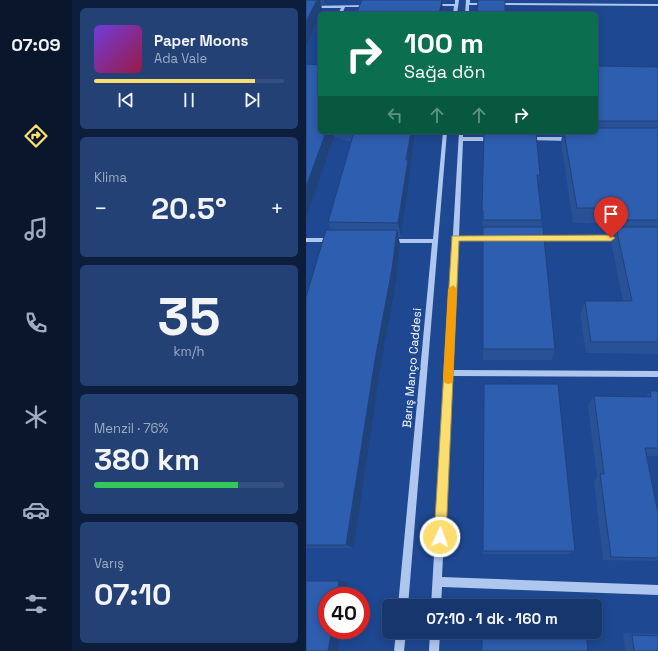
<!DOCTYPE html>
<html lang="tr">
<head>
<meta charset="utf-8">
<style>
  :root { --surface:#16366d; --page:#234175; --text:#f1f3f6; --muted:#9eabc2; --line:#355080; --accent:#fcdd6f }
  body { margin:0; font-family:"Space Grotesk",sans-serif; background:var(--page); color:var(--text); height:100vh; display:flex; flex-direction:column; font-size:15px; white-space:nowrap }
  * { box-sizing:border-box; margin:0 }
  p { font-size:13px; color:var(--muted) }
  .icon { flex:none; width:22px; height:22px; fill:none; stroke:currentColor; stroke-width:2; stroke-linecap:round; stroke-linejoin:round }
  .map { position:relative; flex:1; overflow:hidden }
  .drawer { display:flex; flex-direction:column; gap:8px; padding:8px; background:#0c1e3c; width:234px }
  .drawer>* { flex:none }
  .guide { position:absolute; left:12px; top:12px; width:280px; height:122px; border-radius:6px; box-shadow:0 2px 10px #0003,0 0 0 1px var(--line); background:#0b6e4f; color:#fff; overflow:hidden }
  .speed { position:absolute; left:12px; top:587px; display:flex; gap:8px; font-size:20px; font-weight:700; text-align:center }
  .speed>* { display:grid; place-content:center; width:52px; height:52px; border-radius:50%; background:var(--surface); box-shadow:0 2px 10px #0003,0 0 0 1px var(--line); line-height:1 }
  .speed .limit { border:6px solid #d22; background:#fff; color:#111 }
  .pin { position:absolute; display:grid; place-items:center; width:34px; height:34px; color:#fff; margin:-41px -17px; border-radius:50% 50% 50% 0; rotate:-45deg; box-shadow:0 0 4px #0007 }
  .pin .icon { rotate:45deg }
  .me { position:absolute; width:44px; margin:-22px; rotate:3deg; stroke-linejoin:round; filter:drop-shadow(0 0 3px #0008) }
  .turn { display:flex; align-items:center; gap:14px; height:84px; padding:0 20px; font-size:18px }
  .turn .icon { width:52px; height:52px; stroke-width:2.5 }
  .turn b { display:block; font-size:28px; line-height:34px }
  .lanes { display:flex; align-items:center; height:38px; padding:0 20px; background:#0003; justify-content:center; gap:20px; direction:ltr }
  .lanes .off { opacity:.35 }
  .big { font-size:30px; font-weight:700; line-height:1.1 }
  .drawer .tile { flex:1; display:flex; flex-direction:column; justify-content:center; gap:6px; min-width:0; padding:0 14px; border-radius:6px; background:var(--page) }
  .drawer .dial { align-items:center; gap:0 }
  .dial b { font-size:52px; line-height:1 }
  .song { display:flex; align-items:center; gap:12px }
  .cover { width:48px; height:48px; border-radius:6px; background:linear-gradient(135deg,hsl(260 70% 55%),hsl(340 70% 35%)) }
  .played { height:4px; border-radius:2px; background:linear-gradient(90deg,var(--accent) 85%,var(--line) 85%) }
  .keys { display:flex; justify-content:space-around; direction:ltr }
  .heat { display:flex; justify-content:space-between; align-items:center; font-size:22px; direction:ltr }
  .charge { height:6px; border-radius:3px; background:linear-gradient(90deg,#34c759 76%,var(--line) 0) }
  .trip { position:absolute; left:76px; top:599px; width:220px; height:40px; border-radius:6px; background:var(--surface); box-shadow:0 2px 10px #0003,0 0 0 1px var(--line); font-weight:700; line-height:40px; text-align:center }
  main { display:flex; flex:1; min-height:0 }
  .menu { display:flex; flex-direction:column; width:72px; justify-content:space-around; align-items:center; background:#09162c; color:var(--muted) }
  .menu .icon { width:28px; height:28px }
  .menu .current { color:var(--accent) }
  .menu b { font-size:18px; color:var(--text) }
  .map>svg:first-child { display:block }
</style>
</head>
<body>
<main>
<nav class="menu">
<b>07:09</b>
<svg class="icon current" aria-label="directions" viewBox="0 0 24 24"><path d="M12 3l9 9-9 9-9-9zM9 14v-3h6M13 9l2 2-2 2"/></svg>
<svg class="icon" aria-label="music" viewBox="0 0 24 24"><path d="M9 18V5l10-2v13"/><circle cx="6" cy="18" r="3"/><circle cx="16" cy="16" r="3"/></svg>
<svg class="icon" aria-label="phone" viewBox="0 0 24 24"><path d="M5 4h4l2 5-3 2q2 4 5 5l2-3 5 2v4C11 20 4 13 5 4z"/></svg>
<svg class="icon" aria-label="climate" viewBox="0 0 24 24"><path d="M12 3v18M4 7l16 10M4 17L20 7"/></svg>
<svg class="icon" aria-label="car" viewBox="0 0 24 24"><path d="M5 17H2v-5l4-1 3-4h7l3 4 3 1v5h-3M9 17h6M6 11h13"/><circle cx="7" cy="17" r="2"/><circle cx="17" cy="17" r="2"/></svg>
<svg class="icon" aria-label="filters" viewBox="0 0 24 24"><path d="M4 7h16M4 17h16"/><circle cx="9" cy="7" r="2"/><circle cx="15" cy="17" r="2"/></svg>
</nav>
<section class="drawer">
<div class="tile">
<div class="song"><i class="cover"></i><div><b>Paper Moons</b><p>Ada Vale</p></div></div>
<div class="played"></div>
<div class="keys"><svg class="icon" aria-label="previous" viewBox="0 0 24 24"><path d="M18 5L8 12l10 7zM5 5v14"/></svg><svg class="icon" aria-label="pause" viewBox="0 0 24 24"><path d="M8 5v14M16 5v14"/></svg><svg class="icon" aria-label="next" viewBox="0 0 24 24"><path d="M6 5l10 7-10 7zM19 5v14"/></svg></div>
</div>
<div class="tile"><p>Klima</p>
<div class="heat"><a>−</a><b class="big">20.5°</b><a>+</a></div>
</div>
<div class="tile dial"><b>35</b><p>km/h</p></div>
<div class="tile"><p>Menzil · 76%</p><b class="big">380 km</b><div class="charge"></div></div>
<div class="tile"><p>Varış</p><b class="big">07:10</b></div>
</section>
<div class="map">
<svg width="352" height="651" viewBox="0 0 352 651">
  <rect width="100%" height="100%" fill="#1e4891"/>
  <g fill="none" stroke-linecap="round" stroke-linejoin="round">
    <g fill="#afc7ee" fill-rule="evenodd">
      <path d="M149,0H153L151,14H147L148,6H129L127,5L129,4H149Z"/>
      <path d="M160,0H164V3H179L181,4L179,5H163V14H159Z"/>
      <path d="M190,3L352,4V6L189,5Z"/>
      <path d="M62,5L63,7H39L36,14H32L35,8H0V6Z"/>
      <path d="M137,132H141L102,606H92L126,243H84L81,241L84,239H127Z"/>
      <path d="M153,132H157V137H186L189,139L186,141H157L153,236H187L190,238L187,240H152L146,370L352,371V377L146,376L136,577L352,585V595L136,587L135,606H125Z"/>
      <path d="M223,137H264L267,139L264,141L221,140V138Z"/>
      <path d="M227,236H315L318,238L315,240H229L226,238Z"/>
      <path d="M0,238H25L28,240L25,242H0Z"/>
      <path d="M90,632H100L98,651H88Z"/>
      <path d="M124,632H134L133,651H123Z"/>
    </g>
  </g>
  <g fill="#285196">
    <path d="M0,0H21L19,4H15L16,10L14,14Z"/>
    <path d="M0,64L14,132H109L104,170V174L95,237H92L94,244L90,283L74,371L48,548H0V297L25,230L22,222L45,142L28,137L0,220Z"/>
    <path d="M290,66L352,67V354L280,353L274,314L279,301H317L305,242L307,234H303L301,223H267L255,142L256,136H254L253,132H290Z"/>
    <path d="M178,132L234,175L232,186L236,220L235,227L249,349L246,360H177V225H176V211Z"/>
    <path d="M178,384L269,551L263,554H177Z"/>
    <path d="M344,391H352V456H341L352,513V560L350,561L297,560L288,481L291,477L282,406L288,396L340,397Z"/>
    <path d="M317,633L352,634V651H319Z"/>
  </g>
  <g fill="#20427a">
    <path d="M11,0H14L16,10L0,46V22Z"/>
    <path d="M18,0H21L19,4Z"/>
    <path d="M136,0L137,11V14H133Z"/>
    <path d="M20,132H26L28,137L0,220V187Z"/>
    <path d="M105,132H109L104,170V174L95,237L92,223L100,160Z"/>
    <path d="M91,230L94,244L90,283L74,371L48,548L40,545L69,360Z"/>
    <path d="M33,581L42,582L40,596H31Z"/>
    <path d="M26,630H35L32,651H22Z"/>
  </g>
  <g fill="#2e5eaf" stroke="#20427a">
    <path d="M0,0H11L0,22Z"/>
    <path d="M56,0H136L133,14H50Z"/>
    <path d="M172,0H199V14H171Z"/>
    <path d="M0,64L14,65V132H20L0,187Z"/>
    <path d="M290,66L352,67V121H290Z"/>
    <path d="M290,128H352V220H308L306,208H271L258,132H290Z"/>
    <path d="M48,132H105L100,160H102L92,223L22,222Z"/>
    <path d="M178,132H230L234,175H231L236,220H177V211H176Z"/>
    <path d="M177,227H237L249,349H177Z"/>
    <path d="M310,227H352V342H285L279,301H326Z"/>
    <path d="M20,230H91L86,269L69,360L40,545H0V297Z"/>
    <path d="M178,384H252L269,551H177Z"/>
    <path d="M344,391H352V448H339L352,513V558L305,557L294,474H298L288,396L345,397Z"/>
    <path d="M0,581H33L31,596H21V630H26L22,651H0Z"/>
    <path d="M176,632H280L282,651H176Z"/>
    <path d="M326,635L352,636V651H328Z"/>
  </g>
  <path fill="#fcdd6f" stroke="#a49048" d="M305,235L309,238L305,241H153L140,537L138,541L134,543L129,541L128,537L146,236Z"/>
  <path fill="#f59e0b" d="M147,285L151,289L147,379L146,383L142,384L139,383L137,379L142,289Z"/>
  <g text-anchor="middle" stroke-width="4" stroke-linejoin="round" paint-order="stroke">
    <g font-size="12" fill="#fff" stroke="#1e4891">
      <text transform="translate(106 368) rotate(-85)" y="4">Barış Manço Caddesi</text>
    </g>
  </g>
</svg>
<div class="speed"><div class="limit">40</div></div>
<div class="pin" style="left:305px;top:238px;background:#d93025"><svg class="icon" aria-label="arrive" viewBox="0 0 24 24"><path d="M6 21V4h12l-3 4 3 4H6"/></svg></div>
<svg class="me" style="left:134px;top:537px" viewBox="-20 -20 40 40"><circle r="17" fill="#fcdd6f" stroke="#fff" stroke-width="3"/><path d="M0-11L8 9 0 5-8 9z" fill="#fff"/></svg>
<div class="trip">07:10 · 1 dk · 160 m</div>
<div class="guide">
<div class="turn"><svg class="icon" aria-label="right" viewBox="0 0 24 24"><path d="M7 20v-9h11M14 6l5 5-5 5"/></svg><div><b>100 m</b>Sağa dön</div></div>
<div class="lanes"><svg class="icon off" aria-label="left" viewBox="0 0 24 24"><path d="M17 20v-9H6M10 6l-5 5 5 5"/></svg><svg class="icon off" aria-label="ahead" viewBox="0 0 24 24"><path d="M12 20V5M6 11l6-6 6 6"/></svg><svg class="icon off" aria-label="ahead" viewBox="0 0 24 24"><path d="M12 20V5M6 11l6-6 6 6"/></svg><svg class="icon" aria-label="right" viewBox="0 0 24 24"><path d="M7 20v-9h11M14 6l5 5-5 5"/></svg></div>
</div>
</div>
</main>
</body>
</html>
